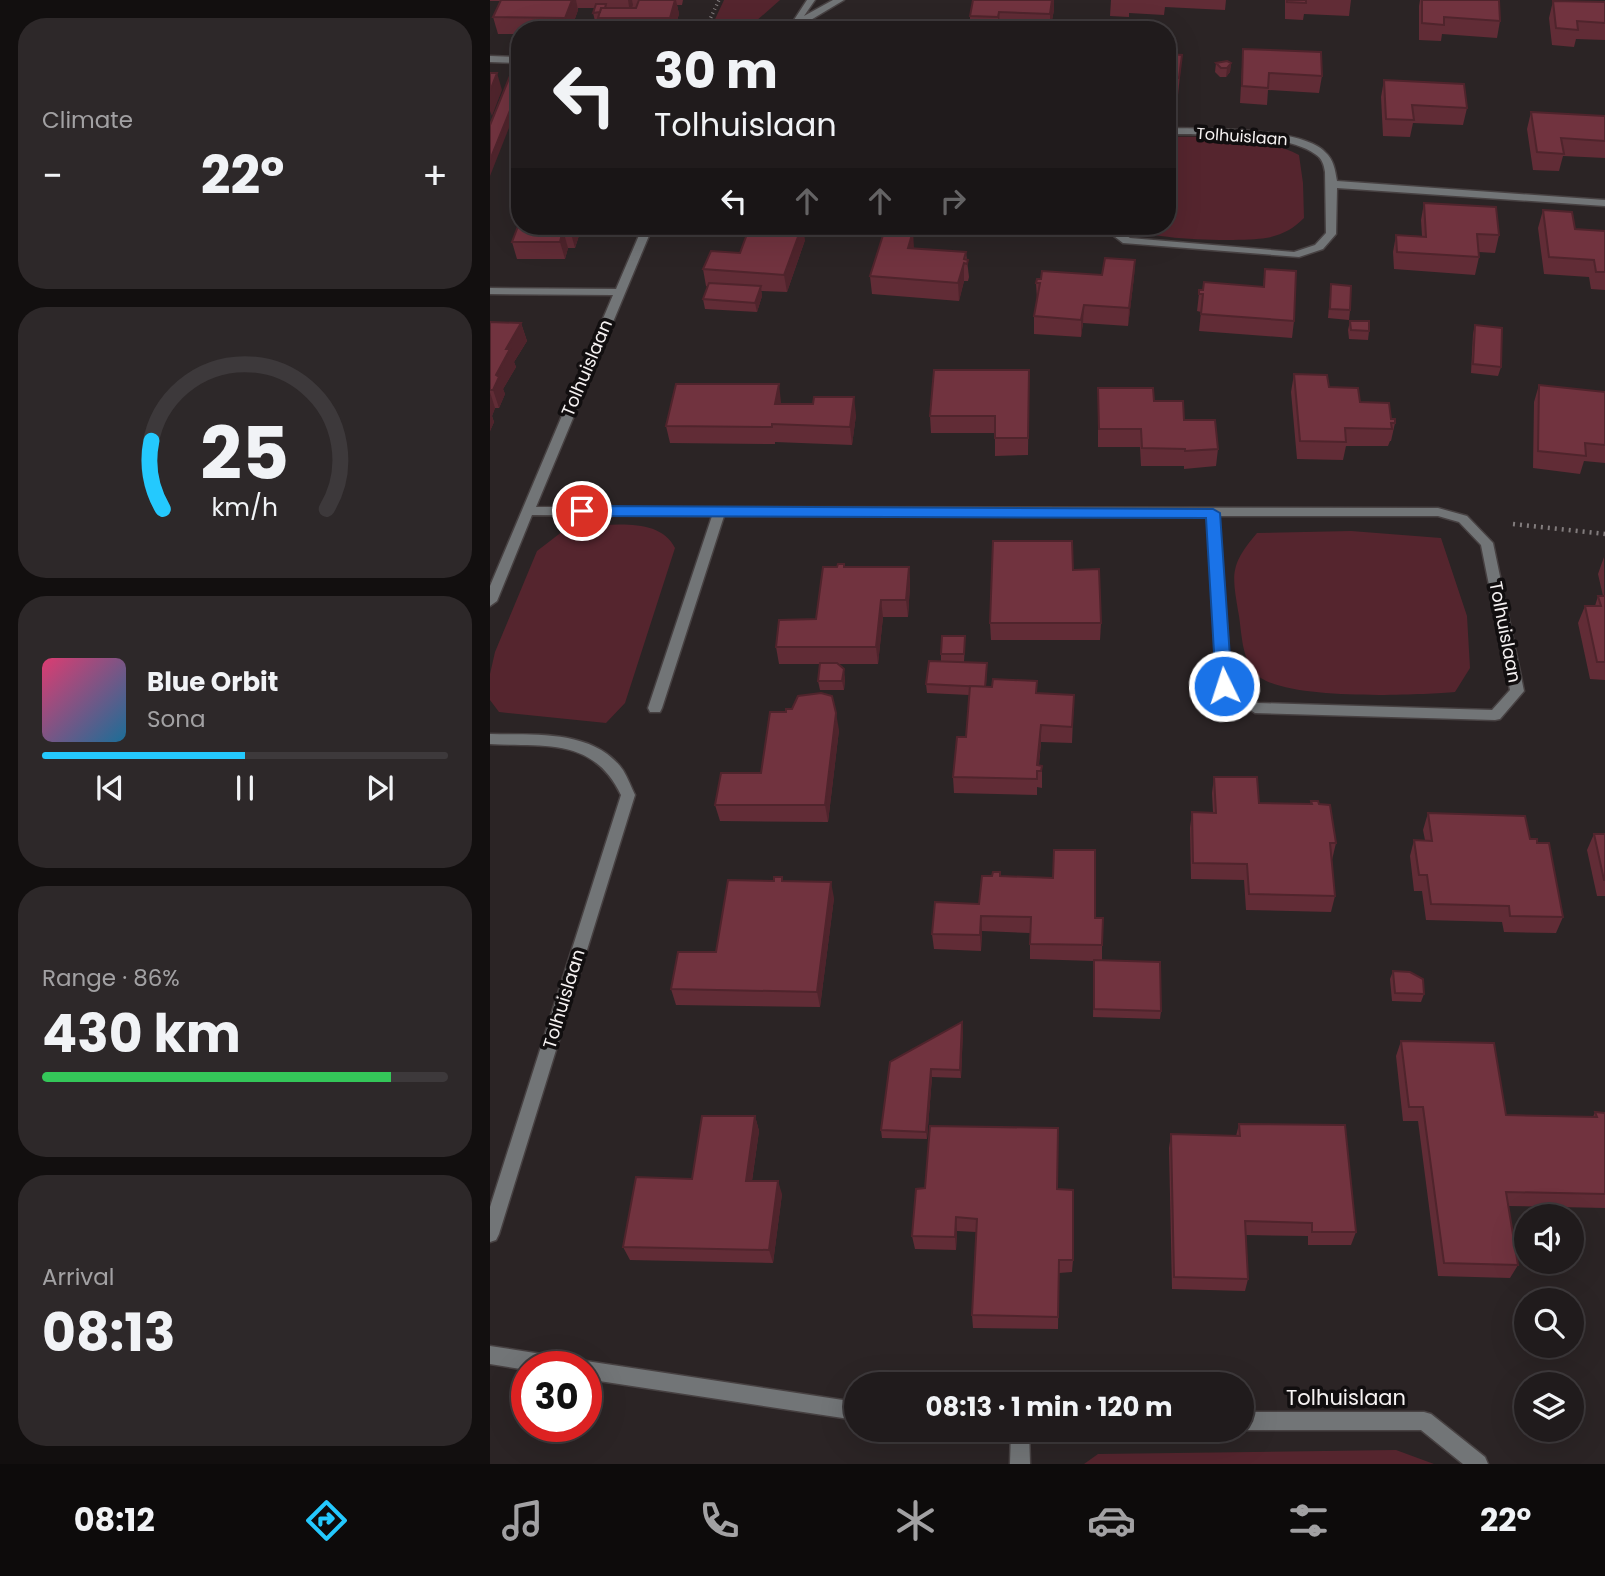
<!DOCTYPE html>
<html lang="en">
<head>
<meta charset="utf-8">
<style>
  :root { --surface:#201b1c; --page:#2d2829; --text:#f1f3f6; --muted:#a2a1a3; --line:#3d393b; --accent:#24c9fe }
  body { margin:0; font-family:Poppins,sans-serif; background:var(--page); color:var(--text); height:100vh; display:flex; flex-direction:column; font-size:26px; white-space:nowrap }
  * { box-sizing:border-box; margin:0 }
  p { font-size:23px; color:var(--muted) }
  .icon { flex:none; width:38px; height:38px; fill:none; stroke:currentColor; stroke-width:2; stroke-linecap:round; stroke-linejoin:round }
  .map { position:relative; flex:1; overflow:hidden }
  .side { display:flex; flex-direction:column; gap:18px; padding:18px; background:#120f0f; width:490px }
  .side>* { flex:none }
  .banner { position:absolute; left:21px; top:21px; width:665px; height:214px; border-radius:28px; box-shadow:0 7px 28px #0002,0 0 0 2px var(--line); background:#201b1c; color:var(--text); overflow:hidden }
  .tools { position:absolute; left:1024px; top:1204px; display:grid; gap:14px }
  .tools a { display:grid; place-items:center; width:70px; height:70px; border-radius:50%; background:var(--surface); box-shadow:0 7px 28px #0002,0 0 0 2px var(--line); font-size:35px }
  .speed { position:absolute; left:21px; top:1351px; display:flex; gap:14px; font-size:35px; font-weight:700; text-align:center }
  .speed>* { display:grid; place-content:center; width:91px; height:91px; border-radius:50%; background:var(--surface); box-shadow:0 7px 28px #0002,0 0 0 2px var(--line); line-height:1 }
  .speed .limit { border:10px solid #d22; background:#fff; color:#111 }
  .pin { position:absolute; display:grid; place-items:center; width:60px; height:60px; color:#fff; margin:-30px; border:4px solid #fff; border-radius:50%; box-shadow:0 2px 7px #0007 }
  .me { position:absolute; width:77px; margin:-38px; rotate:356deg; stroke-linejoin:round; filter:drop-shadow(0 0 5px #0008) }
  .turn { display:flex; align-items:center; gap:24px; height:147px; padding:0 28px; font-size:32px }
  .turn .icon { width:91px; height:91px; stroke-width:2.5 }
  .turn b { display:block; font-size:49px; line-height:60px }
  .lanes { display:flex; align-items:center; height:66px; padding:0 28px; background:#0003; justify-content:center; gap:35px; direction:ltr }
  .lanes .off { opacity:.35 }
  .big { font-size:52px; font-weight:700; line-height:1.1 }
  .side .widget { flex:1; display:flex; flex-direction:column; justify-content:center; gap:10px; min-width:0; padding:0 24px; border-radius:28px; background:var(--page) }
  .side .dial { align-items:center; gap:0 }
  .dial svg { height:182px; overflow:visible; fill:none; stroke:var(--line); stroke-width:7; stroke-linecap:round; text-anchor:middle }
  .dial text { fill:var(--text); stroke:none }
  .song { display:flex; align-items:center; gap:21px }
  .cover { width:84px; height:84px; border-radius:10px; background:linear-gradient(135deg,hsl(340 70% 55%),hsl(200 70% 35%)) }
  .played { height:7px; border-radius:4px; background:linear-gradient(90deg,var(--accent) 50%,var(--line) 50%) }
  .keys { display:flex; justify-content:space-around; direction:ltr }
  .heat { display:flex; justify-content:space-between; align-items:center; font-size:38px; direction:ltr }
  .charge { height:10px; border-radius:5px; background:linear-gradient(90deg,#34c759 86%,var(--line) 0) }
  .trip { position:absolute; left:354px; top:1372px; width:410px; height:70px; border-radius:35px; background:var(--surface); box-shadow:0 7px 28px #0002,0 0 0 2px var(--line); font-weight:700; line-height:70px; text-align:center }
  .tab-bar { display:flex; height:112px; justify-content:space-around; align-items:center; background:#0d0b0b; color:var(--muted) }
  .tab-bar .icon { width:49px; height:49px }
  .tab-bar .current { color:var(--accent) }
  .tab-bar b { font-size:32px; color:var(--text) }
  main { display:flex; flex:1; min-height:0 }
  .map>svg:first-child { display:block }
</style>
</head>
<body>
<main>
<section class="side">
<div class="widget"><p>Climate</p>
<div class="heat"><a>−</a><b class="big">22°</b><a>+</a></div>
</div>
<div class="widget dial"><svg viewBox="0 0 100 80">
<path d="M14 69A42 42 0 1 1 86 69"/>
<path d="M14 69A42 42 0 0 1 9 39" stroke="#24c9fe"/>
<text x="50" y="56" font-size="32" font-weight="700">25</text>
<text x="50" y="72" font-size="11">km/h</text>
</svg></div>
<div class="widget">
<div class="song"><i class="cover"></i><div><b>Blue Orbit</b><p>Sona</p></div></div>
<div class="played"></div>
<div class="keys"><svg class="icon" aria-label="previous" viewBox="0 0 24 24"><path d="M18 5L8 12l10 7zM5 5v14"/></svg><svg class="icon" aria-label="pause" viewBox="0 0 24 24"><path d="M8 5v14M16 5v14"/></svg><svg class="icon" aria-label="next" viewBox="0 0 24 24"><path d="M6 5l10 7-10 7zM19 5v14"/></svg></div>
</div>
<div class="widget"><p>Range · 86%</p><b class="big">430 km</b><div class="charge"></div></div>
<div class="widget"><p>Arrival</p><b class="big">08:13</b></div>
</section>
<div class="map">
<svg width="1115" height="1464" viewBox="0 0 1115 1464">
  <rect width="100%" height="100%" fill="#2b2425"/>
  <g fill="#55252e">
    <path d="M234,0H290L256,30H220Z"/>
    <path d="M677,137C715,136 775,136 809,155L813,183L814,218C803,229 792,235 776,238C751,242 656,241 637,226H677Z"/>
    <path d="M89,526C121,526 169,516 185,548L135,703L116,723L9,712L0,700V674L5,652L47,551L73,531Z"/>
    <path d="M861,531L951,538L977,616L980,668L965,692C928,695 787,702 764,672C752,656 752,636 749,616C742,574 739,566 767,533Z"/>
    <path d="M906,1450L944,1464H594L608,1454Z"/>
  </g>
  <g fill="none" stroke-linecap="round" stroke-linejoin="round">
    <defs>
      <g id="minor">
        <path d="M317,0H325L314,16L343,0H354L304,30H293L302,23Z"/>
        <path d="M0,56L30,57V63L0,62Z"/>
        <path d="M677,128C713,129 811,127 835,152C844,160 845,170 847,181L1115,200V206L847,188L846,234L833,249L809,257L633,243L611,226H622L640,238L804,252L825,245L836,233L835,172C834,165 832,158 825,154C794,132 716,135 677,134Z"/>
        <path d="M153,226H163L46,507L948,508L977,516L1003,543L1034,691L1010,719L1005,720L765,713L729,690L727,686L717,516H234L172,708L170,712H160L158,708L222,516L42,515L7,601L0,606V586L123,295L0,294V288L126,289ZM729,516H948L969,522L991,545L1020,690L1002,710L768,703L741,684Z"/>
        <path d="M0,734C44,735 104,729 133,770C138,778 141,787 145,795L9,1234L6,1240L0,1242V1207L131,795C103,737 55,747 0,744Z"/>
        <path d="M0,1346L77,1358L83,1361L86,1367H37V1370L0,1364Z"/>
        <path d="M96,1361L366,1402V1420L96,1379V1367H88L89,1363Z"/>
        <path d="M751,1412H934L941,1414L995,1457L998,1464H973L931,1430H751Z"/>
        <path d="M521,1430H539L540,1464H520Z"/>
      </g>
    </defs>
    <use href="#minor" stroke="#474142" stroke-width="3"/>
    <path stroke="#827c7d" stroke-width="3.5" stroke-dasharray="1 3.5" stroke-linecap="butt" d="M215,30L229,0"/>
    <path stroke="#827c7d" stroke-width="4.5" stroke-dasharray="2 5" stroke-linecap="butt" d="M1023,524L1115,534"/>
    <use href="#minor" fill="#727577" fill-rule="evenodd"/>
  </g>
  <g fill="#612c36">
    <path d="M0,0H193L192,5H187L189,14L184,30H110L109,21H105L103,13L105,8H88V10L81,30H30V34H8L3,17L10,1H0Z"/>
    <path d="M483,0H564V10L560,30L510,29L509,30H480V16Z"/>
    <path d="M621,0H736L735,10L675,7L674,15L639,13V17L620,16Z"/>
    <path d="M795,0H861L859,16L814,14L813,20L795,19Z"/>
    <path d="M930,0H1009L1010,21L1007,38L952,34L951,41L929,40V6Z"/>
    <path d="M1063,1L1115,2V40L1086,39L1084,47L1062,45L1059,18Z"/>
    <path d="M753,49L832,76L829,93L778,90L777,105L750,103Z"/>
    <path d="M677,54L692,55L688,95L677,94Z"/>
    <path d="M726,63H741L740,72L736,77H730L725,72Z"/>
    <path d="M894,80L977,108L973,125L923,123L920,137L893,136L891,97Z"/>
    <path d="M1041,112L1115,116V158L1073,156L1069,171L1043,170L1037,129Z"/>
    <path d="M934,203L1009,235L1005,253L989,252V257L985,275L904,269L903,252L906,235L932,236L931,220Z"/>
    <path d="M1053,210L1085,229L1115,231V290L1101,289L1099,277L1054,274L1048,228Z"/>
    <path d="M92,226L85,248H78L75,259H27L22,242Z"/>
    <path d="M315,240L297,292L271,291L272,296L267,312L215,309L213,299L218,287L216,286L213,269L250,253Z"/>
    <path d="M424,249L476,252L479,277L478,281H474L469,301L382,294L380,276Z"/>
    <path d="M645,260L644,277L638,326L593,323L591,337L544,334V316L547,300L546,283L612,275Z"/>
    <path d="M775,269L804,321L802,338L709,331L711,312L707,311L709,294L713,290L773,287Z"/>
    <path d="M841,284L860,310L859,320L838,318Z"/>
    <path d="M860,321L879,331L878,340L859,339L858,330Z"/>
    <path d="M0,322L31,323L37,341L24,362L26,367L13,389L15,394L9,408H5L2,416L4,422L0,431Z"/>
    <path d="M985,325L1011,367L1008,376L981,373L983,334Z"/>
    <path d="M539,370L538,455L505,456V433H441L440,416Z"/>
    <path d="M804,374L839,387L901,419L905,423L901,441H900L898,446H856L853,460L807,459L801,392Z"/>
    <path d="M1049,385L1115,392V463L1094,461L1090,474L1043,468L1044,402Z"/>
    <path d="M608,388L664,401L694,420L728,449L726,466L694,469V466H651L650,447H608Z"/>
    <path d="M291,402V404H323L366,415L362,445L285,442V444L180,443L176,426Z"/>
    <path d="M1114,557L1115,680L1100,679L1088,623L1095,606H1105L1108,596H1113L1108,574Z"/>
    <path d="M355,567H419L420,585L418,617H393L388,664H349L355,678L354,690H330L328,681L330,664H289L286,647L326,619Z"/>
    <path d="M583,570L611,623L610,640H501L500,623Z"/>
    <path d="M475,645L474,662L497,663L496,687L547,694L584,695L582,743L551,742L549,765L552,766V788L547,787V795L464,793L463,777L476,737L479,695L437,693L436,684L451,661V654Z"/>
    <path d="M296,712L349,730L338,822L230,821L225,805L271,773Z"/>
    <path d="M724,777L769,803L820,804L821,801L829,804L846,843L842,860L845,896L841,912L756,910L754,880L701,879L700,828L702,812H723L722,793Z"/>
    <path d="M938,813L1040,839L1047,843L1073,917L1066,933L1014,932L1012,922L936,920L932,891H924L920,856L924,840H935L933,830Z"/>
    <path d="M1104,834H1115V896H1107L1097,850Z"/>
    <path d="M510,876L605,918L612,945V961L671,1011L670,1019L603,1017L604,961L540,959V933L492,931L491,951L444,949L442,934L489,904Z"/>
    <path d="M293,881L344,898L330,1007L186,1005L181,989L226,952Z"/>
    <path d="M903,971L934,994L931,1002L902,1001L900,979Z"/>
    <path d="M473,1030L471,1078L442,1077L437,1139L392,1138L391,1130Z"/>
    <path d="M911,1041L1016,1115L1103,1117L1105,1112L1115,1113V1208L1018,1206L1028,1265L1020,1278L948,1276L928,1121H913L906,1056Z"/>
    <path d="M265,1116L269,1131L262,1181L292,1194L283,1263L140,1260L133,1247Z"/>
    <path d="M749,1124L866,1232L861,1245H818V1236L756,1235L758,1279L755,1291L682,1289L679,1148L681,1134L746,1136Z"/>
    <path d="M426,1189H567L583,1260L582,1272L569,1273L568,1329L483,1328L482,1315L486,1232L467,1231L466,1250L425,1249L422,1236Z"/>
  </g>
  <g fill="#4f242c">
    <path d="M82,0H86L88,10L81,30H78L75,18Z"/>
    <path d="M138,0H142L143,5L140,13Z"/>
    <path d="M185,0H186L189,14L184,30H182L180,18Z"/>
    <path d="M562,0H564V10L560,30V14Z"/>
    <path d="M509,12L510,29L508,30V17Z"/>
    <path d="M741,63L740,72L736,77L737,68Z"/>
    <path d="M7,73L12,90L2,116L0,111V91Z"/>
    <path d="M29,88L30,100L0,176V160Z"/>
    <path d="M82,226H92L85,248L80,230Z"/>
    <path d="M312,226H313L315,240L297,292L294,275Z"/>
    <path d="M73,230L78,248L75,259L70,242Z"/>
    <path d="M423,231L424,248H418Z"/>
    <path d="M645,260L644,277L638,326L639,308Z"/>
    <path d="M474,263V281L469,301L468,283Z"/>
    <path d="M271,286L272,296L267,312L265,303Z"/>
    <path d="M594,305L593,323L591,337V320Z"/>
    <path d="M31,323L37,341L24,362L26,367L13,389L15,394L9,408L3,390L6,375L16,349Z"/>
    <path d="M289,384L291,402L288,421L285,404Z"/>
    <path d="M0,392L5,408L2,416L4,422L0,431Z"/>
    <path d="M364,397L366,415L362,445L360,427Z"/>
    <path d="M419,567L420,585L418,617L416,600Z"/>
    <path d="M391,600L393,617L388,664L386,647Z"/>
    <path d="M354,669L355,678L354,690L352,681Z"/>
    <path d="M346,713L349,730L338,822L335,805Z"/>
    <path d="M551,725V742L548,771H547V795V765Z"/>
    <path d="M341,882L344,898L330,1007L327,992Z"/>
    <path d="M491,916L492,931L491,951L490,935Z"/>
    <path d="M472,1022L473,1030L471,1078L470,1070Z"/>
    <path d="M441,1069L442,1077L437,1139L436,1132Z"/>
    <path d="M265,1116L269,1131L260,1194L256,1181Z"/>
    <path d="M288,1181L292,1194L283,1263L279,1250Z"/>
    <path d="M466,1217L467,1231L466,1250L465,1237Z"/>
  </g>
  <g fill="#71333f" stroke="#4f242c" stroke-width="2">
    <path d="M11,0H82L75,18L3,17Z"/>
    <path d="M149,0H185L180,18H108L111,8H146Z"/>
    <path d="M483,0H562L560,14L509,12L508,17L480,16Z"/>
    <path d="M797,0H816V3L797,2Z"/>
    <path d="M932,0H1009L1010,21L954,17V25L932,23Z"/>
    <path d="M1063,1L1115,2V23L1087,21L1088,30L1066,28Z"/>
    <path d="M106,4H116L115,8H111L110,12L103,13Z"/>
    <path d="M753,49L831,52L832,76L779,73L778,88L752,86Z"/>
    <path d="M677,54L692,55L689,78L677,77Z"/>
    <path d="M737,61L741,63L737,68H731L726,63Z"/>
    <path d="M22,71H30V88H29L0,160V125Z"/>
    <path d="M0,73H7L0,91Z"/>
    <path d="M894,80L974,84L977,108L922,105L924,120L896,119Z"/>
    <path d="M1041,112L1115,116V141L1071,138L1074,154L1047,152Z"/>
    <path d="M934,203L1006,207L1009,235L987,234L989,257L907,252L906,235L936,237Z"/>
    <path d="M1053,210L1082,212L1085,229L1115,231V272H1106L1104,260L1059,257Z"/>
    <path d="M30,221V226H82L80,230H73L70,242H22Z"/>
    <path d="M260,226H312L294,275L213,269L221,251L250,253Z"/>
    <path d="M395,229L423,231L418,248L476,252L474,259L478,260L477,264L474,263L468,283L380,276Z"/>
    <path d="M615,258L645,260L639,308L594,305L591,320L544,316L550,283H546L547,279H551L552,271L612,275Z"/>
    <path d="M775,269L806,271L804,321L711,314L713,294H709V290H713L714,282L774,287Z"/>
    <path d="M219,283L271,286L265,303L213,299Z"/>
    <path d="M841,284L861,286L860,310L840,309Z"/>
    <path d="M860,321H879V331L861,330Z"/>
    <path d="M0,322L31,323L16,349H20L6,375L9,377L3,390H0Z"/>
    <path d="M985,325L1012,328L1011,367L983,364Z"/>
    <path d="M444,370H539L538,438H505V416H440Z"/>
    <path d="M804,374L837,375L839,387L868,388L870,402L899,403L901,419H905V423H901L902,429L855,428L856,442L810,441Z"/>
    <path d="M186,384H289L285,404H323L324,397H364L360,427L282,424V427L176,426Z"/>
    <path d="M1049,385L1115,392V445L1095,443L1096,456L1048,451Z"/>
    <path d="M608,388H663L664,401H693L694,420H725L728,449L695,451V449L652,448L651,429H609Z"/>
    <path d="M503,541H582L583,570L609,569L611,623H500Z"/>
    <path d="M348,564H354V567H419L416,600H391L386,647H286L289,620L326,619L333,567H347Z"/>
    <path d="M1108,596H1115V662H1107L1095,606H1111Z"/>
    <path d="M452,636H475L474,654H451Z"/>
    <path d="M439,661L497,663L495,687L436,684Z"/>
    <path d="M330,663H347L354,669L352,681H328Z"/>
    <path d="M503,679L547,681L546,693L584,695L582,727L551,725L547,765L552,766L551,771H547V779L463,777L467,737H476L480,686L502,687Z"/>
    <path d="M331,693L342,696L346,713L335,805H225L231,773H271L280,712H296V709H302L308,696Z"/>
    <path d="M724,777H767L769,803L822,804L821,801H828L829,804L840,805L846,843H840L845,896L759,894L757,864L703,863L702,812L726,813Z"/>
    <path d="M938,813L1035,816L1040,839H1047V843H1059L1073,917L1020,916L1019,906L941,904L937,875H929L924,840L942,841Z"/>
    <path d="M1104,834H1115V880H1114Z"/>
    <path d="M564,850H605V918H613L612,945L540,944L541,917L491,916L490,935L442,934L445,902L489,904L492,876H502L503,872H510V876L563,878Z"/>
    <path d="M284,877H292V881L341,882L327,992L181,989L188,952H226L238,880L284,881Z"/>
    <path d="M604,960L670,962L671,1011L604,1009Z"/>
    <path d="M903,971L920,972L933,979L934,994L905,993Z"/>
    <path d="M472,1022L470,1070L441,1069L436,1132L391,1130L400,1062Z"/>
    <path d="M911,1041L1004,1043L1016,1115L1107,1117L1105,1112L1115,1113V1194L1016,1192L1028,1265L954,1263L933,1107H919Z"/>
    <path d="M212,1116H265L256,1181H288L279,1250L133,1247L146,1177L202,1179Z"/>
    <path d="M749,1124L855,1125L866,1232H822V1223L755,1221L758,1279L684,1277L681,1134L750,1136Z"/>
    <path d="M440,1126L568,1128L567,1189L583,1190V1260H569L568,1317L482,1315L487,1219L466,1217L465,1237L422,1236L426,1189L435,1188Z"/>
  </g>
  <path fill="#1a73e8" stroke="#114b97" stroke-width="2" d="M92,506L723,509L730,513L742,686L734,692L726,686L716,518L92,516L85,511Z"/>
  <g text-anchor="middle" stroke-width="7" stroke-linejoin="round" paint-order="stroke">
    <g font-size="16" fill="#f6f2f2" stroke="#110e0f">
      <text transform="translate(752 136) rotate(4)" y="6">Tolhuislaan</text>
    </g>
    <g font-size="18" fill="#f6f2f2" stroke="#110e0f">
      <text transform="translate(97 368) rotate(-67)" y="6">Tolhuislaan</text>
      <text transform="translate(1015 632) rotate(79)" y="6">Tolhuislaan</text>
      <text transform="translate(74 999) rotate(-73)" y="6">Tolhuislaan</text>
    </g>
    <g font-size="21" fill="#f6f2f2" stroke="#110e0f">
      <text x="856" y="1405">Tolhuislaan</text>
    </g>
  </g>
</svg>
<div class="tools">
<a><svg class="icon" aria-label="sound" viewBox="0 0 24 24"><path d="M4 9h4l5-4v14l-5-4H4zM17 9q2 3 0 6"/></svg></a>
<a><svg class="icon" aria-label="search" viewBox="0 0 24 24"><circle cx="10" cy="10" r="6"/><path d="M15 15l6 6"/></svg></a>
<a><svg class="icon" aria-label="layers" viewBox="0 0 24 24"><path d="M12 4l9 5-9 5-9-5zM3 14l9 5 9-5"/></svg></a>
</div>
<div class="speed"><div class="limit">30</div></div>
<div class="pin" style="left:92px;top:511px;background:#d93025"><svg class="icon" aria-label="arrive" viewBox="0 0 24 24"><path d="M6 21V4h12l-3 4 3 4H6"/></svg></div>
<svg class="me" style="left:734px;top:686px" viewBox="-20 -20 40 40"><circle r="17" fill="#1a73e8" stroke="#fff" stroke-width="3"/><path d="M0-11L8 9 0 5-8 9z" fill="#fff"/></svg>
<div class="trip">08:13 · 1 min · 120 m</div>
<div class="banner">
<div class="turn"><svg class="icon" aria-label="left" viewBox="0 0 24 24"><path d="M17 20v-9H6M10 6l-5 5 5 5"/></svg><div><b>30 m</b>Tolhuislaan</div></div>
<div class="lanes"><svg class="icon" aria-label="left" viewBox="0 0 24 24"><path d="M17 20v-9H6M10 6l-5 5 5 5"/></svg><svg class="icon off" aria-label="ahead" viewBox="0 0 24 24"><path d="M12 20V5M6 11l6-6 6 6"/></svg><svg class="icon off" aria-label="ahead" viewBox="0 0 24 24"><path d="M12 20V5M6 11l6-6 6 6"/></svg><svg class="icon off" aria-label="right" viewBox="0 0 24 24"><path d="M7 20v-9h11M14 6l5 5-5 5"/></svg></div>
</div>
</div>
</main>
<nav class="tab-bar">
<b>08:12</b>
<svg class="icon current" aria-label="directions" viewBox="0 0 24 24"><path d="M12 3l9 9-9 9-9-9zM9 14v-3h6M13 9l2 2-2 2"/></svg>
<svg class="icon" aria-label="music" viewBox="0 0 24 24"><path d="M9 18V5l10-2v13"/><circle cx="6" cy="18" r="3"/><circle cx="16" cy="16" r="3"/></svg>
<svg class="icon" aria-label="phone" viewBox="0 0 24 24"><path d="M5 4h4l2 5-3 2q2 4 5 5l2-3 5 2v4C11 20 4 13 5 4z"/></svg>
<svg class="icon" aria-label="climate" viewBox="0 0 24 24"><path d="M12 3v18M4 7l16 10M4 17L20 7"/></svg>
<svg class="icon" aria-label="car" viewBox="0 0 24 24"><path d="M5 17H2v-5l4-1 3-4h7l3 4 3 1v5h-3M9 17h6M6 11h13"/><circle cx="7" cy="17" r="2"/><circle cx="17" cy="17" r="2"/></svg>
<svg class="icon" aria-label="filters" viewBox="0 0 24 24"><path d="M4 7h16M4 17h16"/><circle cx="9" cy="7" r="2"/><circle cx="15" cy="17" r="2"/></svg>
<b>22°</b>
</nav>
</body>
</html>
